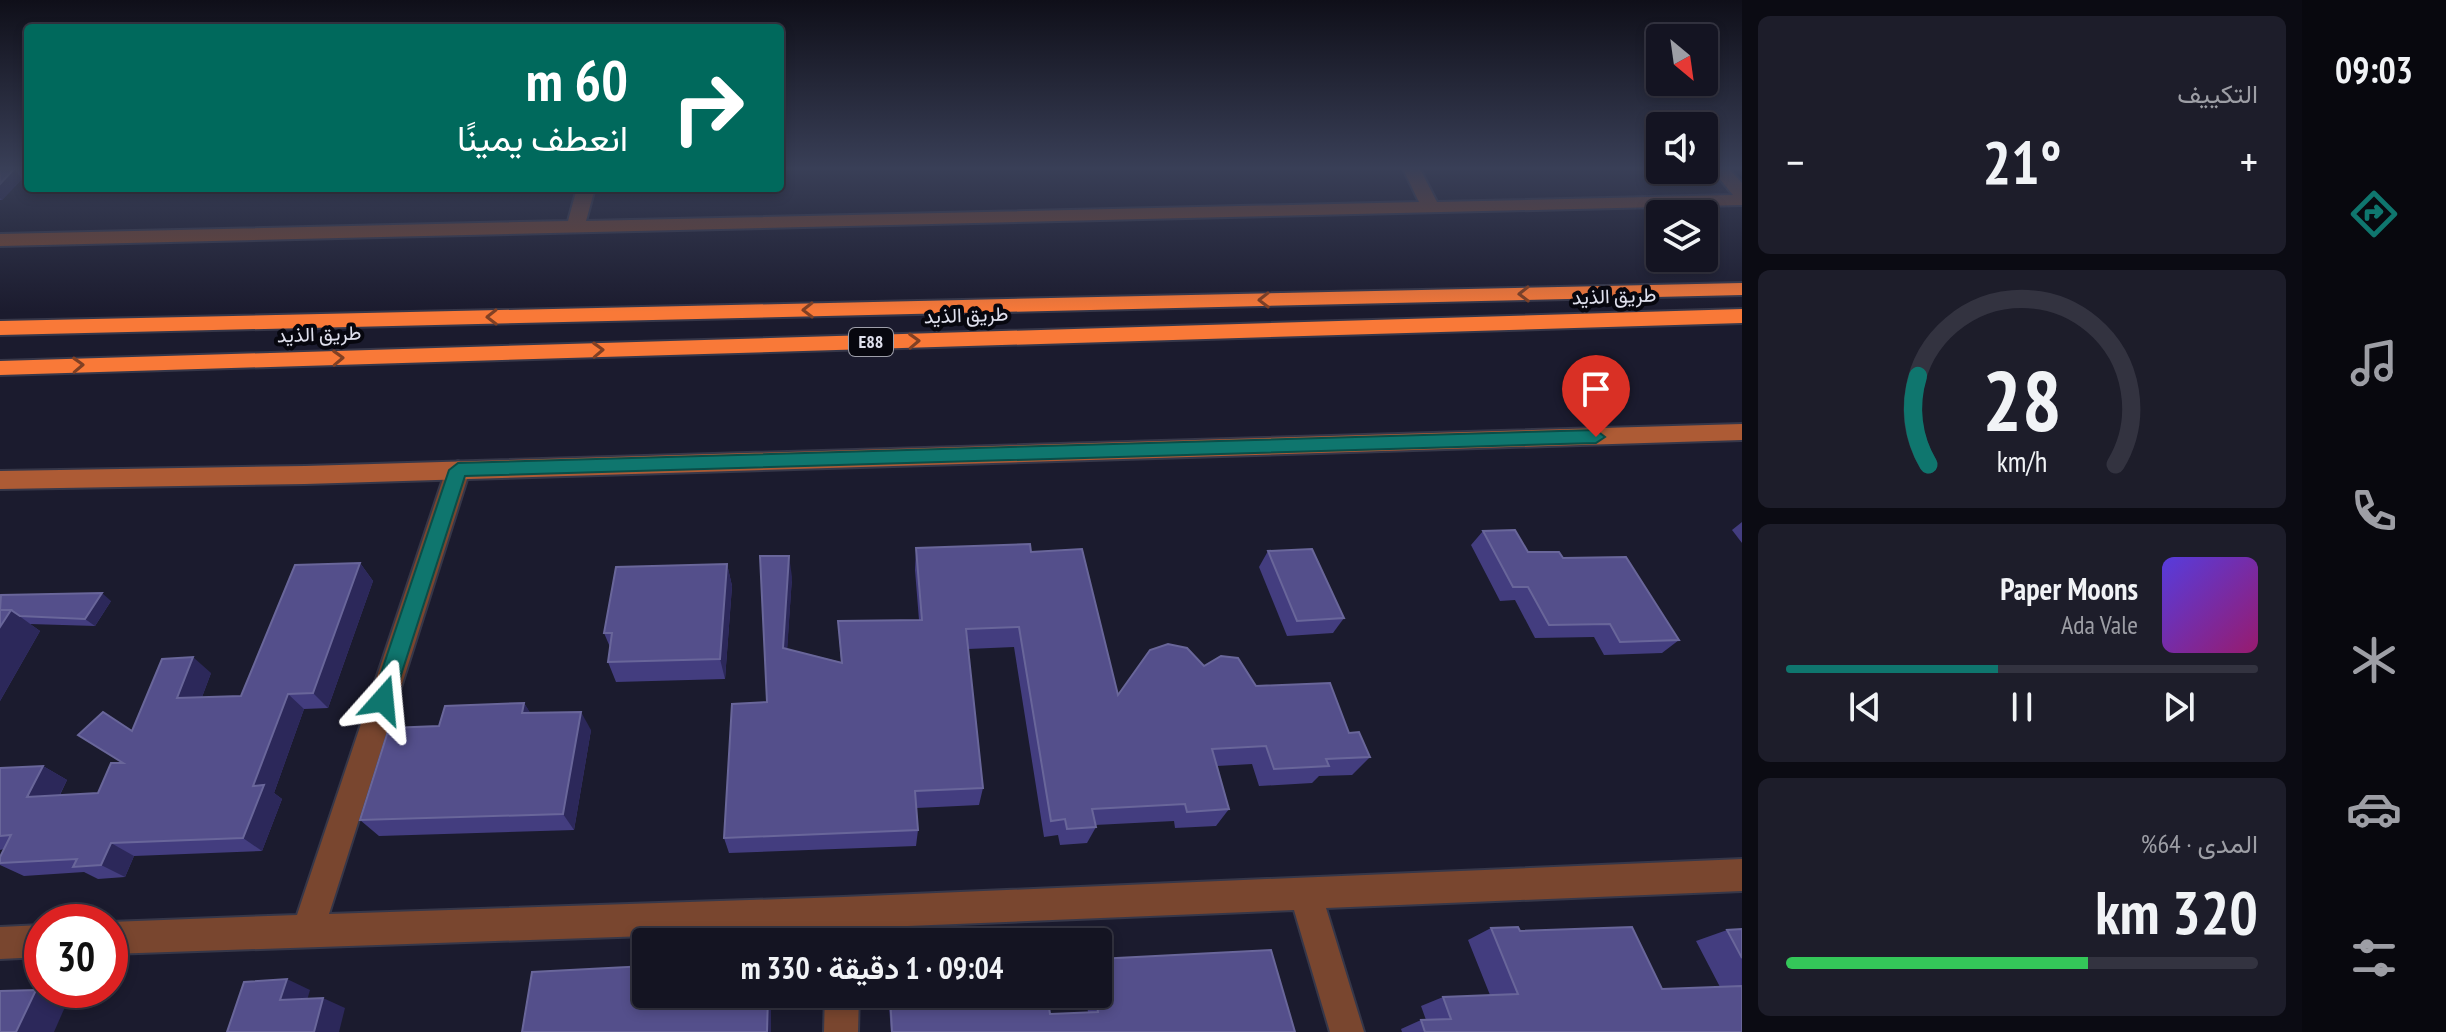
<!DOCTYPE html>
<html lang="ar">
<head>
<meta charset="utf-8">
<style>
  :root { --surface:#141422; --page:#1d1d2a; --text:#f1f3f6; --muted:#9d9ea5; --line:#333340; --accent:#0f766e }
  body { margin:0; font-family:"PT Sans Narrow",Vazirmatn,sans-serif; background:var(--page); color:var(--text); direction:rtl; height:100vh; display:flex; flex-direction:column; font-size:30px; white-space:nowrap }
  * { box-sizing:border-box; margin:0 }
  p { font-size:26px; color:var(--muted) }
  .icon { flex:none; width:44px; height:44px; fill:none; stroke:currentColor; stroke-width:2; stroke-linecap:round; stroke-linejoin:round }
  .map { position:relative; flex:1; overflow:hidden; direction:ltr }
  .panel { display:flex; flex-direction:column; gap:16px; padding:16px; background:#0b0b13; width:560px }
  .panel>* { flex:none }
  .guide { position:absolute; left:24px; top:24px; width:760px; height:168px; border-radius:8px; box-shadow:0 4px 12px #0003,0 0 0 2px var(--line); direction:rtl; background:#00695c; color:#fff; overflow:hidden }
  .needle { width:52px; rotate:151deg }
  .controls { position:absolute; left:1646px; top:24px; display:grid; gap:16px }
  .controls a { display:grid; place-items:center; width:72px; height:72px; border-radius:8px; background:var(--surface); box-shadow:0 4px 12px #0003,0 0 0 2px var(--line); font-size:40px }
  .speed { position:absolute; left:24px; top:904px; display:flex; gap:16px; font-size:40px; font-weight:700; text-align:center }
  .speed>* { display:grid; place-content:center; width:104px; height:104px; border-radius:50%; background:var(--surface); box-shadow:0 4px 12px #0003,0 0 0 2px var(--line); line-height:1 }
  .speed .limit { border:12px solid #d22; background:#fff; color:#111 }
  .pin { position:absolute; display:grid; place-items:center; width:68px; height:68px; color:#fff; margin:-82px -34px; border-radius:50% 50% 50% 0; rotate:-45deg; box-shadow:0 0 8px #0007 }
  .pin .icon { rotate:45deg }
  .me { position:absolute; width:88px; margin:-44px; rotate:18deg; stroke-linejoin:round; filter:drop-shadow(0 0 6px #0008) }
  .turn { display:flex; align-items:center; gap:28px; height:168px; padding:0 24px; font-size:36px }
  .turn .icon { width:104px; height:104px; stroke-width:2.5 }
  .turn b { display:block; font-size:56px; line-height:68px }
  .big { font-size:60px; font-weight:700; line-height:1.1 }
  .panel .card { flex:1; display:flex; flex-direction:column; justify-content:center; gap:12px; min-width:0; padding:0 28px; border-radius:12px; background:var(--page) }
  .panel .dial { align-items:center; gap:0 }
  .dial svg { height:208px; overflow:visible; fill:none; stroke:var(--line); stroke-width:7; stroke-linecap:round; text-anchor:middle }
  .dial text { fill:var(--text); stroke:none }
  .song { display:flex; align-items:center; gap:24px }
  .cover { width:96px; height:96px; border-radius:12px; background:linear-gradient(135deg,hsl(250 70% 55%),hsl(320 70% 35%)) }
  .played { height:8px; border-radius:4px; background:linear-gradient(90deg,var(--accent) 45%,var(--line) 45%) }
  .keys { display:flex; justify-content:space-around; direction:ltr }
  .heat { display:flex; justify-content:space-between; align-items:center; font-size:44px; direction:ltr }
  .charge { height:12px; border-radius:6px; background:linear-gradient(90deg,#34c759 64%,var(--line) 0) }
  .trip { position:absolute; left:632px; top:928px; width:480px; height:80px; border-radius:8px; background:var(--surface); box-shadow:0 4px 12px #0003,0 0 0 2px var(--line); font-weight:700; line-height:80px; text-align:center; direction:rtl }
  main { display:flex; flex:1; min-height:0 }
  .dock { display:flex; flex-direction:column; width:144px; justify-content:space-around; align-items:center; background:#08080e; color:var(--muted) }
  .dock .icon { width:56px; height:56px }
  .dock .selected { color:var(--accent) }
  .dock b { font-size:36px; color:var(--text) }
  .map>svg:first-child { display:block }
</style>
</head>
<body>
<main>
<nav class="dock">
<b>09:03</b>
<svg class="icon selected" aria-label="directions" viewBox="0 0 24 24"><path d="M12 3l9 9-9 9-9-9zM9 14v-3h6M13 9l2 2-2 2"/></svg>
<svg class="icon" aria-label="music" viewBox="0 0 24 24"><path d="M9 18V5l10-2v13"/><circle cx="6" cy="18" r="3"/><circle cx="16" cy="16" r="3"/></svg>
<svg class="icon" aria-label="phone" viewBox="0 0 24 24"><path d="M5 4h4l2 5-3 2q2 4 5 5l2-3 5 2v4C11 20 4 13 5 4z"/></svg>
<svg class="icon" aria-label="climate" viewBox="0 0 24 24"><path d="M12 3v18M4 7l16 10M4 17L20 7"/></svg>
<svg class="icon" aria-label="car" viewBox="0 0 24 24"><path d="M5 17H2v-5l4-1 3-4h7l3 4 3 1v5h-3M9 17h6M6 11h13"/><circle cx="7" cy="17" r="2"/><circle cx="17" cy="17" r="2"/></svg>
<svg class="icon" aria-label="filters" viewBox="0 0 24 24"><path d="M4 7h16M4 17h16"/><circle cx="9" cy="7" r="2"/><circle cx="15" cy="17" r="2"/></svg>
</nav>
<section class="panel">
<div class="card"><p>التكييف</p>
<div class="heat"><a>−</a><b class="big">21°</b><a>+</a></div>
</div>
<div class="card dial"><svg viewBox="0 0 100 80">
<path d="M14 69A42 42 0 1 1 86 69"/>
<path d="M14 69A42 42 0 0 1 10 35" stroke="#0f766e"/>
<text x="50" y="56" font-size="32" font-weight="700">28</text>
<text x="50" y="72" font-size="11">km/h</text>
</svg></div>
<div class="card">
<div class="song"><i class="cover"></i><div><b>Paper Moons</b><p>Ada Vale</p></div></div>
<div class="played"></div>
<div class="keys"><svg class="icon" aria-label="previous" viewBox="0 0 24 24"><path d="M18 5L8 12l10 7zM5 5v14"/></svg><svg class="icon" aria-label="pause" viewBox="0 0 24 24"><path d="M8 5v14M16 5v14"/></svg><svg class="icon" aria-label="next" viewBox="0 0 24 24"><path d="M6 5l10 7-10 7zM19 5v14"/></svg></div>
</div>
<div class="card"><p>المدى · 64%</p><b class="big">320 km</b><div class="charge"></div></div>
</section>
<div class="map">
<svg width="1742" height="1032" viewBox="0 0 1742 1032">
  <rect width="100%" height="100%" fill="#1b1b2e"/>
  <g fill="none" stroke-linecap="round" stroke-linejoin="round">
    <defs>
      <g id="street">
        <path d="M1402,167H1419L1437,202L1733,195L1710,167H1727L1742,183V205L0,246V234L568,221L577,188H595L586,221L1419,202Z"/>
        <path d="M458,461L466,464L470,470L329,914L843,897L1742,859V891L1326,908L1364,1032H1330L1294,910L859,928V942H827V930L110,954V922L297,915L446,470L450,464Z"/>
        <path d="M42,925V957L0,959V927Z"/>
        <path d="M825,994H859L858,1032H824Z"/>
      </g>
      <path id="secondary" d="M1742,424V440L305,484L0,489V471L305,466Z"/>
      <g id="highway">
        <path d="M1742,283V295L0,335V321Z"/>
        <path d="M1742,309V323L0,375V361Z"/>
      </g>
    </defs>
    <use href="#street" stroke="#363749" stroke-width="4"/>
    <use href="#secondary" stroke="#363749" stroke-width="4"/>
    <use href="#highway" stroke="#363749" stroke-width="4"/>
    <use href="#street" fill="#79462f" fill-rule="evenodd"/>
    <use href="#secondary" fill="#ad5b35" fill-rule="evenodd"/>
    <use href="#highway" fill="#f97938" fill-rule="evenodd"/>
  </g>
  <g fill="#433d7f">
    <path d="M0,167H28V179H22L2,200H0Z"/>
    <path d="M1742,522V543L1732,530Z"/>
    <path d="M1483,531L1528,552L1563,558L1679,640L1662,653L1604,655L1594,637L1535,638L1515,600L1500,601L1471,545Z"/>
    <path d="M916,548L1031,552L1118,695L1204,666L1256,686L1349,733L1370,757L1352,775L1319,776L1312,783L1259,786L1252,764L1217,766L1229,809L1216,826L1175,828L1174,821L1095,825L1096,827L1087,843L1060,845L1058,835L1044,837L1014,647L968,649L983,788L979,805L916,808L918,830L916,846L729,853L724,838L767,702L792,577L787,649L841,662L838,621L919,620L915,570Z"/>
    <path d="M1268,551L1344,618L1333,633L1287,636L1259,567Z"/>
    <path d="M360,563L373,581L328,708L304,709L274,793L282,799L262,851L134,856L125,877L98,879L84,872L24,876L0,865V857L4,849L0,850V768L43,766L67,780L60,795L98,793L122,763L132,731L211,673L202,697L241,696Z"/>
    <path d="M727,564L732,586L725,679L616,682L608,662L610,647L604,633Z"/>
    <path d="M111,601L95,626L30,624L40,631L0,701V610Z"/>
    <path d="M524,703L530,713L591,730L574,830L379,836L360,820L439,726Z"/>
    <path d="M1491,928L1520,931L1662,989L1720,987L1696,941L1727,930L1742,929V1032H1402L1401,1029L1421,1020H1426L1421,1006L1443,997L1490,995L1468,940Z"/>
    <path d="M888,994H1047L1050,1014L1088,1012L1085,994H1098L1295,1032H891Z"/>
  </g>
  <g fill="#2c285a">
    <path d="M14,169L22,179L2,200L0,198V184Z"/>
    <path d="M789,556L792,577L786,668L783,648Z"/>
    <path d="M360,563L373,581L328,708L313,693Z"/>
    <path d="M727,564L732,586L725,679L720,659Z"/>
    <path d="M102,593L111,601L95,626L85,619Z"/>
    <path d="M11,610L40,631L0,701V627Z"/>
    <path d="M193,657L211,673L196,713L177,698Z"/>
    <path d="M288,694L304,709L274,793L282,799L262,851L243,838L253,786Z"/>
    <path d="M524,703L536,722L522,713Z"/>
    <path d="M581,712L591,730L574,830L563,814Z"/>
    <path d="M43,766L67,780L52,810L27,797Z"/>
    <path d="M111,843L134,856L125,877L101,865Z"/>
    <path d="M287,979L310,990L304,1011L280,1000Z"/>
    <path d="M36,990L68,1000L54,1032H16Z"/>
    <path d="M768,996L771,1005V1032H767Z"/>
    <path d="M323,998L345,1008L339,1032H314Z"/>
  </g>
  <g fill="#544f8b" stroke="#69669a" stroke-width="2">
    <path d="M0,167H28V169H14L0,184Z"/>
    <path d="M1515,530L1528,552H1559L1563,558L1626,557L1679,640L1620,642L1610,624L1549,625L1528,587H1513L1483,531Z"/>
    <path d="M1030,544L1031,552L1082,549L1118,695L1150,650L1168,644L1187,648L1204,666L1221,656L1238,658L1256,686L1330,683L1349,733L1359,732L1370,757L1326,759L1329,766L1274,769L1266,746L1212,749L1229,809L1187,812L1185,804L1092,809L1096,827L1067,829L1065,819L1051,821L1019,627L966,629L983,788L915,791L918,830L724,838L732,704L767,702L760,556H789L783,648L842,663L838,621L922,620L916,548Z"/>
    <path d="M1312,549L1344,618L1297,621L1268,551Z"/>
    <path d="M360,563L313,693L288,694L253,786L264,785L243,838L111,843L101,865L73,867L77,859L0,863V857L11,835L0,836V768L43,766L27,797L98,793L111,763H123L78,735L103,712L132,731L162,659L193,657L177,698L241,696L295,565Z"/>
    <path d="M727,564L720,659L608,662L612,633H604L616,567Z"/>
    <path d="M102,593L85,619L20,616L11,610H0L1,595Z"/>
    <path d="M0,610H11L0,627Z"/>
    <path d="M524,703L522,713L581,712L563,814L360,820L389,728L439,726L445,706Z"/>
    <path d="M1518,927L1520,931L1632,927L1662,989L1742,986V1032H1425L1421,1020L1451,1019L1443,997L1518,994L1491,928Z"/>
    <path d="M1742,929V958L1727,930Z"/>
    <path d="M1271,950L1295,1032H892L890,994H1047L1050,1014L1098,1012L1095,994H1098V959Z"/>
    <path d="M646,966V994H726V998L768,996L767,1032H522L532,972Z"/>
    <path d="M287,979L280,1000L323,998L314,1032H227L244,982Z"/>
    <path d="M36,990L16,1032H0V991Z"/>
  </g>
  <defs><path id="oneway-chevron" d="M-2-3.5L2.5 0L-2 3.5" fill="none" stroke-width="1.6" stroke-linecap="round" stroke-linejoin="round" transform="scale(2)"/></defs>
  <g stroke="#804024">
    <use href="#oneway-chevron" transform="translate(1524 294) rotate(179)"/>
    <use href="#oneway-chevron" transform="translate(1264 300) rotate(179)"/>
    <use href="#oneway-chevron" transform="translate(808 310) rotate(179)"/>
    <use href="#oneway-chevron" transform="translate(492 317) rotate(179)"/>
    <use href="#oneway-chevron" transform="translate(914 341) rotate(-2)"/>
    <use href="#oneway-chevron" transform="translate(598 350) rotate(-2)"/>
    <use href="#oneway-chevron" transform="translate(338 358) rotate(-2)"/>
    <use href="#oneway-chevron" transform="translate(78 365) rotate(-2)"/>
  </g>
  <linearGradient id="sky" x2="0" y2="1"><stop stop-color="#0f0f19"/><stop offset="0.54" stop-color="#393f57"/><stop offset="1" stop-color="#393f57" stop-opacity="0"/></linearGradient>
  <rect width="1742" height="312" fill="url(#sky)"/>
  <path fill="#0f766e" stroke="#0a4d48" stroke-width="2" d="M1596,430L1605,437L1596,443L465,476L393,700L390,707L383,709L375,707L372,700L449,470L458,463Z"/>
  <g text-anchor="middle" stroke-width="8" stroke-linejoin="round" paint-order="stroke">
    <rect fill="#07070f" stroke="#9e9faa" stroke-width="2" x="849" y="328" width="44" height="28" rx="6"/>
    <g font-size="18" font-weight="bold" fill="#dfe0ed">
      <text x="871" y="348">E88</text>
    </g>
    <g font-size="20" fill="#dfe0ed" stroke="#07070f">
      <text transform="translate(1614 296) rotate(-2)" y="7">طريق الذيد</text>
      <text transform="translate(966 315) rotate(-2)" y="7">طريق الذيد</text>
      <text transform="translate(319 334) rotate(-2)" y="7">طريق الذيد</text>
    </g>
  </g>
</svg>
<div class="controls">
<a><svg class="needle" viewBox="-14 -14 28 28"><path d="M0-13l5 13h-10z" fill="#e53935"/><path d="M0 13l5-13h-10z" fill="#9d9ea5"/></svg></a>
<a><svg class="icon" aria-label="sound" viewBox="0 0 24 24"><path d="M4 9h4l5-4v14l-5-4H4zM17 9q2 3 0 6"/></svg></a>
<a><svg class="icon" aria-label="layers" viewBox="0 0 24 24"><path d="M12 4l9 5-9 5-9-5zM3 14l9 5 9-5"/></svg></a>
</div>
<div class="speed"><div class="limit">30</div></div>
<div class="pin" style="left:1596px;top:437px;background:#d93025"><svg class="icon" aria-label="arrive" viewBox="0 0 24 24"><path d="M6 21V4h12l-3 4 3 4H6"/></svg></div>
<svg class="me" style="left:383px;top:700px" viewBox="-20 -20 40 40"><path d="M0-17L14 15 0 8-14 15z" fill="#0f766e" stroke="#fff" stroke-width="4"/></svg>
<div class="trip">09:04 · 1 دقيقة · 330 m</div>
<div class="guide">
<div class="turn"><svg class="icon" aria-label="right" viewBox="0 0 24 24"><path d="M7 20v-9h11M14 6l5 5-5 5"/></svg><div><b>60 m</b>انعطف يمينًا</div></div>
</div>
</div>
</main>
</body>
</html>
